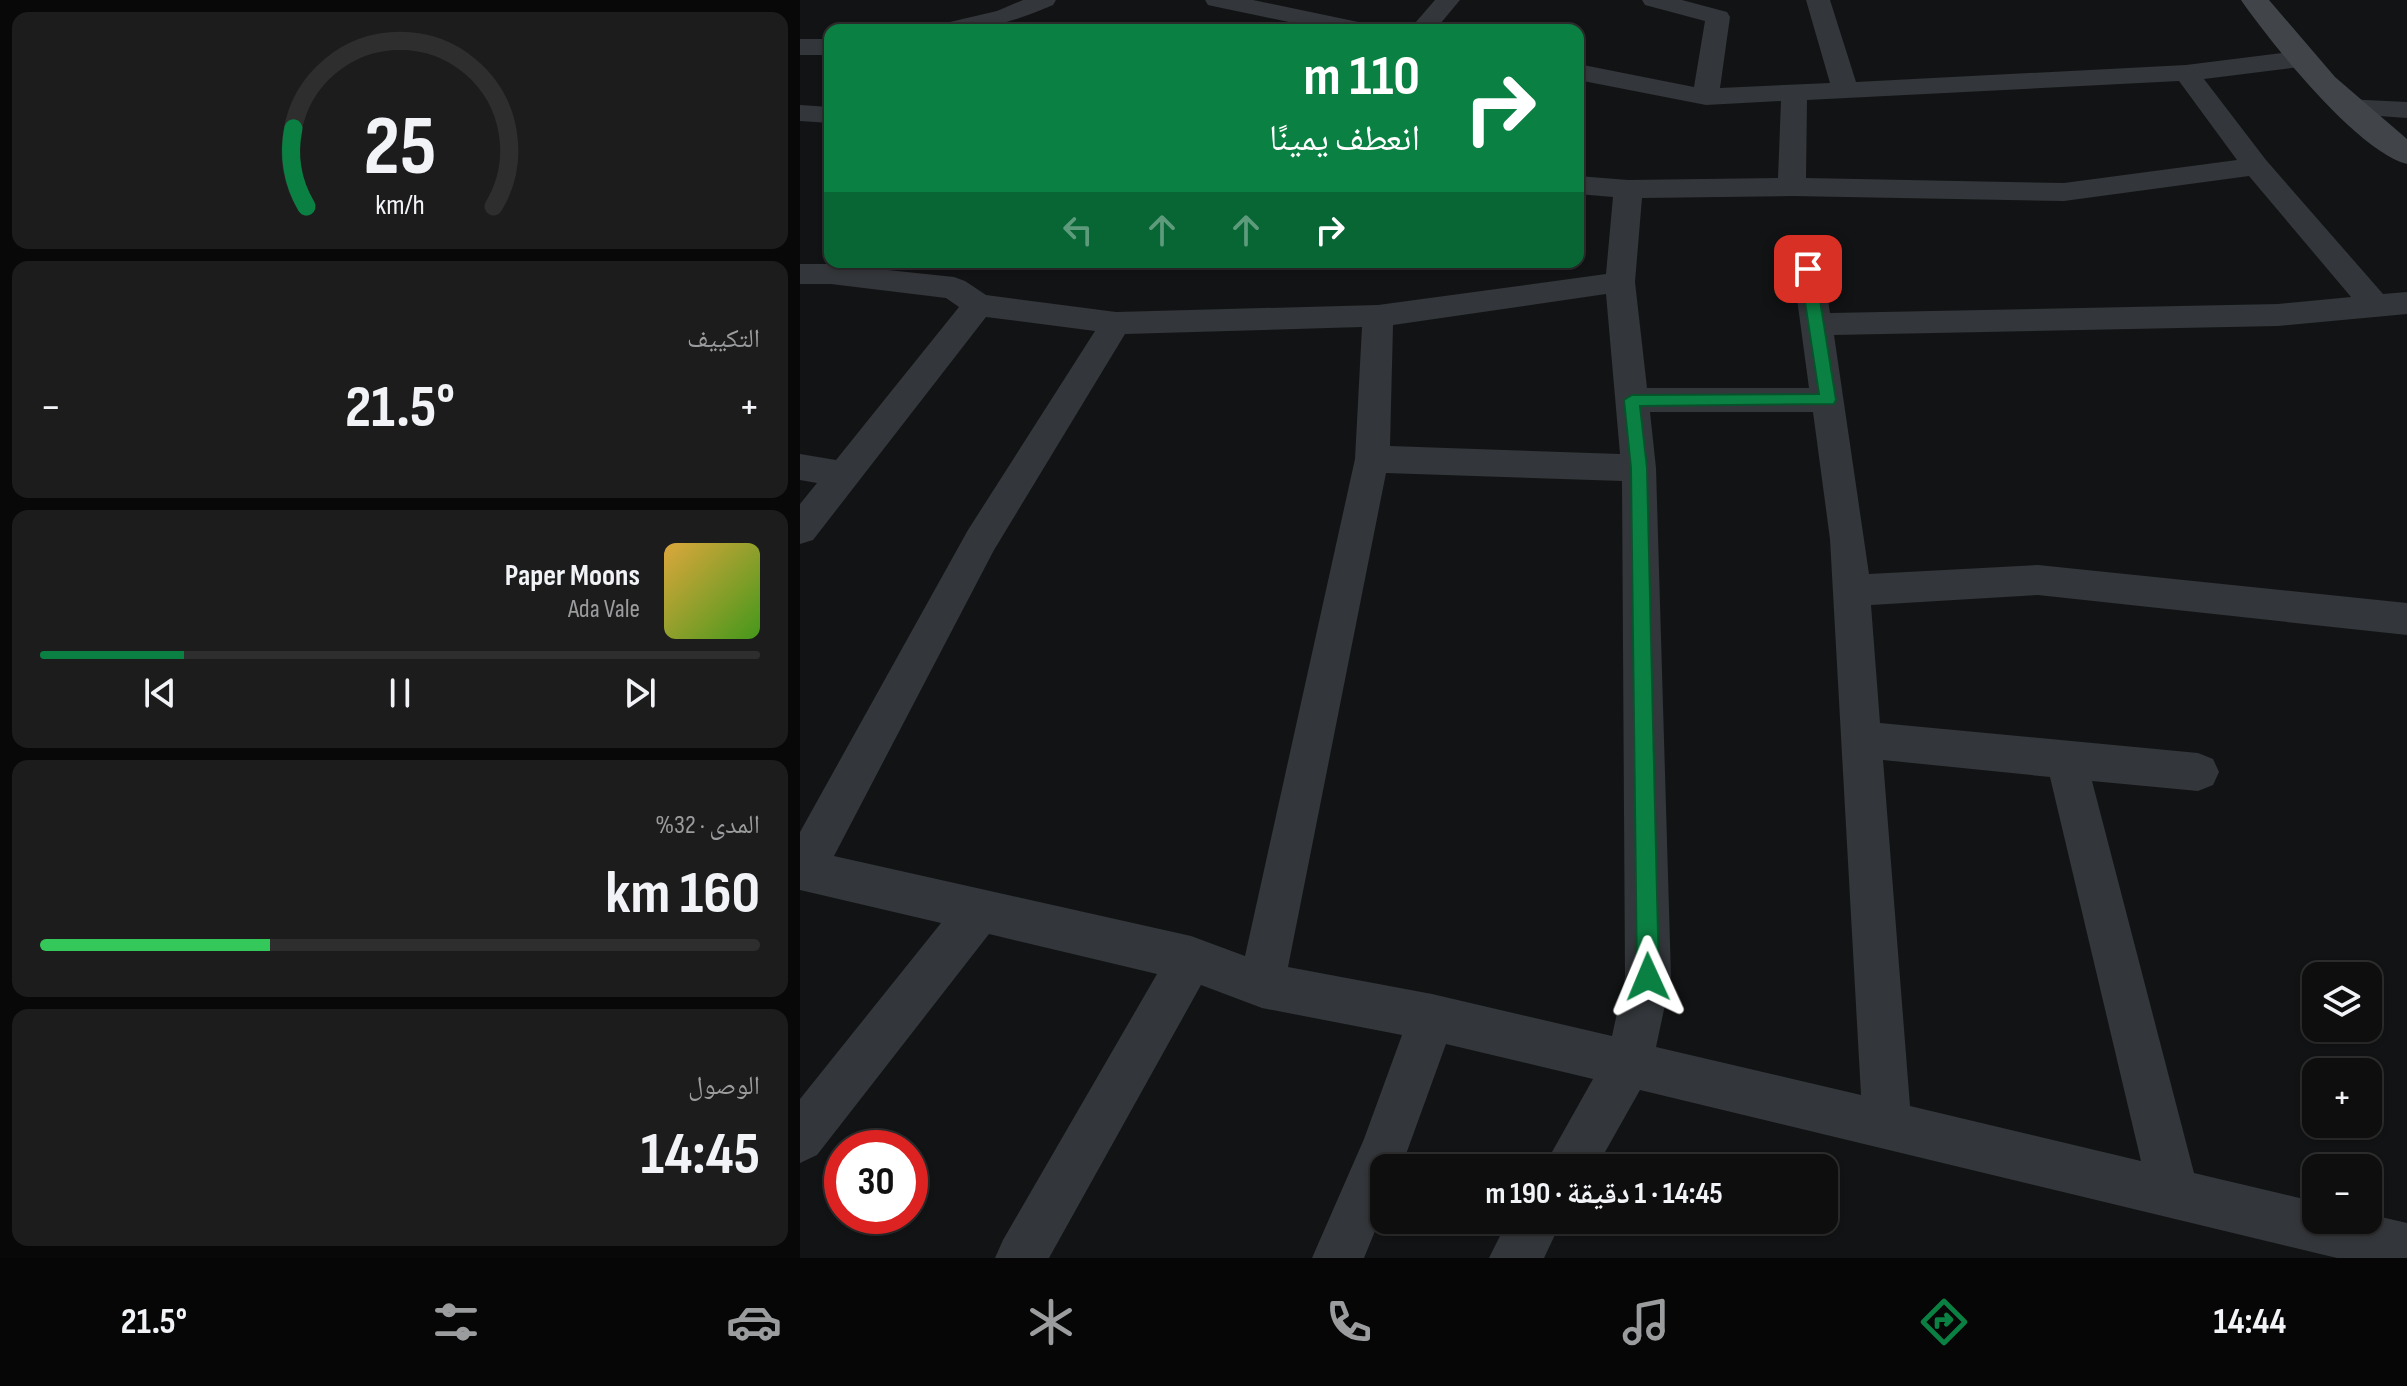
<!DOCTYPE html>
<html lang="ar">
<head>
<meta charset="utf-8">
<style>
  :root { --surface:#0e0e0f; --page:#1c1c1d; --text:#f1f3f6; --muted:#9b9c9e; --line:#2e2e2f; --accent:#0b8043 }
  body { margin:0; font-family:"Sofia Sans Condensed","Noto Naskh Arabic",sans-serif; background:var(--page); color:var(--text); direction:rtl; height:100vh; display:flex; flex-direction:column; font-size:30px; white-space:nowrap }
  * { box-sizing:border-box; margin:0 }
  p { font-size:26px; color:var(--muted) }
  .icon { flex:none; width:44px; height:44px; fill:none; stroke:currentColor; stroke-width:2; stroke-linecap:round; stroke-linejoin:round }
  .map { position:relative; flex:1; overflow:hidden; direction:ltr }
  .drawer { display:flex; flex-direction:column; gap:12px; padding:12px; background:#080808; width:800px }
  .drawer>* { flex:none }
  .top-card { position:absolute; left:24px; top:24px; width:760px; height:244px; border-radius:16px; box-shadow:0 2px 6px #0004,0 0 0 2px var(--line); direction:rtl; background:#0b8043; color:#fff; overflow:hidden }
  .controls { position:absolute; left:1502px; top:962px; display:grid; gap:16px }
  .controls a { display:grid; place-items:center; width:80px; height:80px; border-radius:16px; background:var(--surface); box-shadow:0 2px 6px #0004,0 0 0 2px var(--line); font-size:40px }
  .speed { position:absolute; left:24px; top:1130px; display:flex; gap:16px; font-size:40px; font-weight:700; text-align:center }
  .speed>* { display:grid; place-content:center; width:104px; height:104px; border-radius:50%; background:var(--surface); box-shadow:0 2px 6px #0004,0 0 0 2px var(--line); line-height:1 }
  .speed .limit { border:12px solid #d22; background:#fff; color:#111 }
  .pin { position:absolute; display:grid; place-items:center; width:68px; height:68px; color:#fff; margin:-34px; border-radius:16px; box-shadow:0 4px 12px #0006 }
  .me { position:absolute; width:88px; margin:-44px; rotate:359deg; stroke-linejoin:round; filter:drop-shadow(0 0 6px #0008) }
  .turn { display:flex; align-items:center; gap:28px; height:168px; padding:0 32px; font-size:36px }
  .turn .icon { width:104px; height:104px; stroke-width:2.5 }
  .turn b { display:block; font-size:56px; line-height:68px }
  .lanes { display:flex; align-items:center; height:76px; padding:0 32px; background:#0003; justify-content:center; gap:40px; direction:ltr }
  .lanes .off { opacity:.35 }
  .big { font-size:60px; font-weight:700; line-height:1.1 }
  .drawer .widget { flex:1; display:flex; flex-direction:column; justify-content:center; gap:12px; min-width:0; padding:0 28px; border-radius:16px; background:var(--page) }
  .drawer .dial { align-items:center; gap:0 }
  .dial svg { height:208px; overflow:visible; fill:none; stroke:var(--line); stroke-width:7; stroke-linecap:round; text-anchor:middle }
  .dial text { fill:var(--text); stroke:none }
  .song { display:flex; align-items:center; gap:24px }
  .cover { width:96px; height:96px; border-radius:12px; background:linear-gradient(135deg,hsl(40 70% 55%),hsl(100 70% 35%)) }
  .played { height:8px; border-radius:4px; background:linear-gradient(90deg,var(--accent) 20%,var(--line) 20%) }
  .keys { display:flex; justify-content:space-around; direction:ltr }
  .heat { display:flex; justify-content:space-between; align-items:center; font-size:44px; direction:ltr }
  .charge { height:12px; border-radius:6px; background:linear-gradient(90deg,#34c759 32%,var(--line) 0) }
  .trip { position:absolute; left:570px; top:1154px; width:468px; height:80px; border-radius:16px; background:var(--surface); box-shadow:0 2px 6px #0004,0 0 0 2px var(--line); font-weight:700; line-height:80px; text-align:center; direction:rtl }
  .dock { display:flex; height:128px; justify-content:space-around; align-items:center; background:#060606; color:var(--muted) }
  .dock .icon { width:56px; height:56px }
  .dock .current { color:var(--accent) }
  .dock b { font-size:36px; color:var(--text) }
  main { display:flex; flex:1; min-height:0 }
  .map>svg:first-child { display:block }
</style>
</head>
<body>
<main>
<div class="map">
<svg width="1607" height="1258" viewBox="0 0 1607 1258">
  <rect width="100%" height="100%" fill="#121314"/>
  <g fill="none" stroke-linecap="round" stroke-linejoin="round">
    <g fill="#33363a" fill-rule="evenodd">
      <path d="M223,0H256L253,5C206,25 184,30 134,30L137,25L197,11Z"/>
      <path d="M405,0H453L563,23L572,25L575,30H527L417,7L408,5Z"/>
      <path d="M635,0H660L635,30H609Z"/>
      <path d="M842,0H882L927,12L930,17L920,88L1030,83L1006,0H1030L1056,82L1386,65L1499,51L1508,54L1512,59L1508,64L1499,67L1404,79L1466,160L1583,294L1607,292V314L1478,326L1034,335L1069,574L1238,565L1607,603V635L1238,595L1071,605L1080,723L1398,753L1413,759L1419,772L1413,785L1398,791L1292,781L1394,1173L1516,1202V1220H1568V1214L1607,1223V1258H1537L840,1090L796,1168H743L793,1079L646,1044L601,1168H584V1209L564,1258H512L564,1139L602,1035L462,1008L401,985L249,1258H195L203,1240L357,974L189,934L17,1155L0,1163V1099L141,923L0,890V832L168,530L295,331L186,317L13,540L0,544V504L17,483L0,480V454L36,460L159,307L146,298L31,284H0V264H31L154,277L165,281L186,295L316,312L578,305L806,274L813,197L778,194V176L828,180L978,178L981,101L906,105L778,80V64L894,87L905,21L845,5ZM1379,81L1437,160L1264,183L1006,178L1007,100ZM1449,176L1551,297L1478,304L1030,313L1023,269L1019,262L1008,259L997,262L993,269L1009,388H847L835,282L842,198L992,196L1264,201ZM806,294L820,454L590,446L593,325ZM562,327L555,459L445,956L391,936L34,856L194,550L325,334ZM850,412H1013L1030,539L1061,1095L856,1047L871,977L856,468ZM586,473L822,481L825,977L812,1036L632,994L488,967ZM1083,760L1250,777L1341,1161L1110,1106Z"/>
      <rect x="0" y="39" width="30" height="16"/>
      <path d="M1545,99L1607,102V118L1536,113L1532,107L1536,101Z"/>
      <path d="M0,105L30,107V123L0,121Z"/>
      <path d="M708,1220H762L744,1258H689Z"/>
    </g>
    <path fill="#41454a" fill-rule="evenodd" d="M1441,0H1469L1535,77L1607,139V164C1557,151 1471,43 1441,0Z"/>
  </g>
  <path fill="#0b8043" stroke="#07532c" stroke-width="2" d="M1008,264L1015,269L1036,400L1034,404L840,406L847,468L859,977L856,985L848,988L840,985L837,977L831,468L824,400L832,395L1019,394L1000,269Z"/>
</svg>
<div class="controls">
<a><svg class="icon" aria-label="layers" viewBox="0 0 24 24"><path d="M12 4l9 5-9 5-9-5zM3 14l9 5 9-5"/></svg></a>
<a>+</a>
<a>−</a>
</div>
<div class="speed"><div class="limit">30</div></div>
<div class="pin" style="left:1008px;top:269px;background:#d93025"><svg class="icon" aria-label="arrive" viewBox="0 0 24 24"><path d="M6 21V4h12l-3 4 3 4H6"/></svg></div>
<svg class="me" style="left:848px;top:977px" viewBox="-20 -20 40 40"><path d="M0-17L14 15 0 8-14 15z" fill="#0b8043" stroke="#fff" stroke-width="4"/></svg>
<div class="trip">14:45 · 1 دقيقة · 190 m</div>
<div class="top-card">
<div class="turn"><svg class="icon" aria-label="right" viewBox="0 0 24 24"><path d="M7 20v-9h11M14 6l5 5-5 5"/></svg><div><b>110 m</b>انعطف يمينًا</div></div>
<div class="lanes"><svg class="icon off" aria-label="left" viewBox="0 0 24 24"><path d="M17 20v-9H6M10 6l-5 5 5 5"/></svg><svg class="icon off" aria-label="ahead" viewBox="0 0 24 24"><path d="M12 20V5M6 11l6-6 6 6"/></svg><svg class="icon off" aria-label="ahead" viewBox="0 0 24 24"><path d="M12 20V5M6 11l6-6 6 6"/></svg><svg class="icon" aria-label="right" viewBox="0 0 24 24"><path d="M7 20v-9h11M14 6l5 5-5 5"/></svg></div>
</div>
</div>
<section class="drawer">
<div class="widget dial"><svg viewBox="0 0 100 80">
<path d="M14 69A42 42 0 1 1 86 69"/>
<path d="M14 69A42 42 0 0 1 9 39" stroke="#0b8043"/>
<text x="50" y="56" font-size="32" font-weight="700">25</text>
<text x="50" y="72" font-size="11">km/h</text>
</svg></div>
<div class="widget"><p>التكييف</p>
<div class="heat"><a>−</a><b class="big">21.5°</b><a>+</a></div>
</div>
<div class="widget">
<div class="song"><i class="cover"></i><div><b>Paper Moons</b><p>Ada Vale</p></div></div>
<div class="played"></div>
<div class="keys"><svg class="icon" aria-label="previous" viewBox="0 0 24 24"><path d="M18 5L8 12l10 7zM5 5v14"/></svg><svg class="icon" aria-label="pause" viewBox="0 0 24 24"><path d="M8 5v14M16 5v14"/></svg><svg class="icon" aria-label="next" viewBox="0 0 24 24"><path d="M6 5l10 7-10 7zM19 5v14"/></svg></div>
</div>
<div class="widget"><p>المدى · 32%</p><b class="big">160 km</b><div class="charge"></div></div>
<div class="widget"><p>الوصول</p><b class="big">14:45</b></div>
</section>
</main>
<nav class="dock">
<b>14:44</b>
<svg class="icon current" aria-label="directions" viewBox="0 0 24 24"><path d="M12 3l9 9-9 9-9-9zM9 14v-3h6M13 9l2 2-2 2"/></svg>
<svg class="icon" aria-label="music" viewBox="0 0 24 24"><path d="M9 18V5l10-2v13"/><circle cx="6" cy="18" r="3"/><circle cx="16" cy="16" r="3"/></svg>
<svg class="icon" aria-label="phone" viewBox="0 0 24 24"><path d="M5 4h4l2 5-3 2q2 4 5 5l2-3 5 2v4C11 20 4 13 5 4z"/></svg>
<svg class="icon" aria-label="climate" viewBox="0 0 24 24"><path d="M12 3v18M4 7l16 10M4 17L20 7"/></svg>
<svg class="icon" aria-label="car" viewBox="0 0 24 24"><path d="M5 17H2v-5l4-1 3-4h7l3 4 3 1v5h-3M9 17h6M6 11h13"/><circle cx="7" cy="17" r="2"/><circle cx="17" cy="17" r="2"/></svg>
<svg class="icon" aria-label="filters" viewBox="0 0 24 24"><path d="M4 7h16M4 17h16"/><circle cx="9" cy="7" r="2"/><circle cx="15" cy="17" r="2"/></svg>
<b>21.5°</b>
</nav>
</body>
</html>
